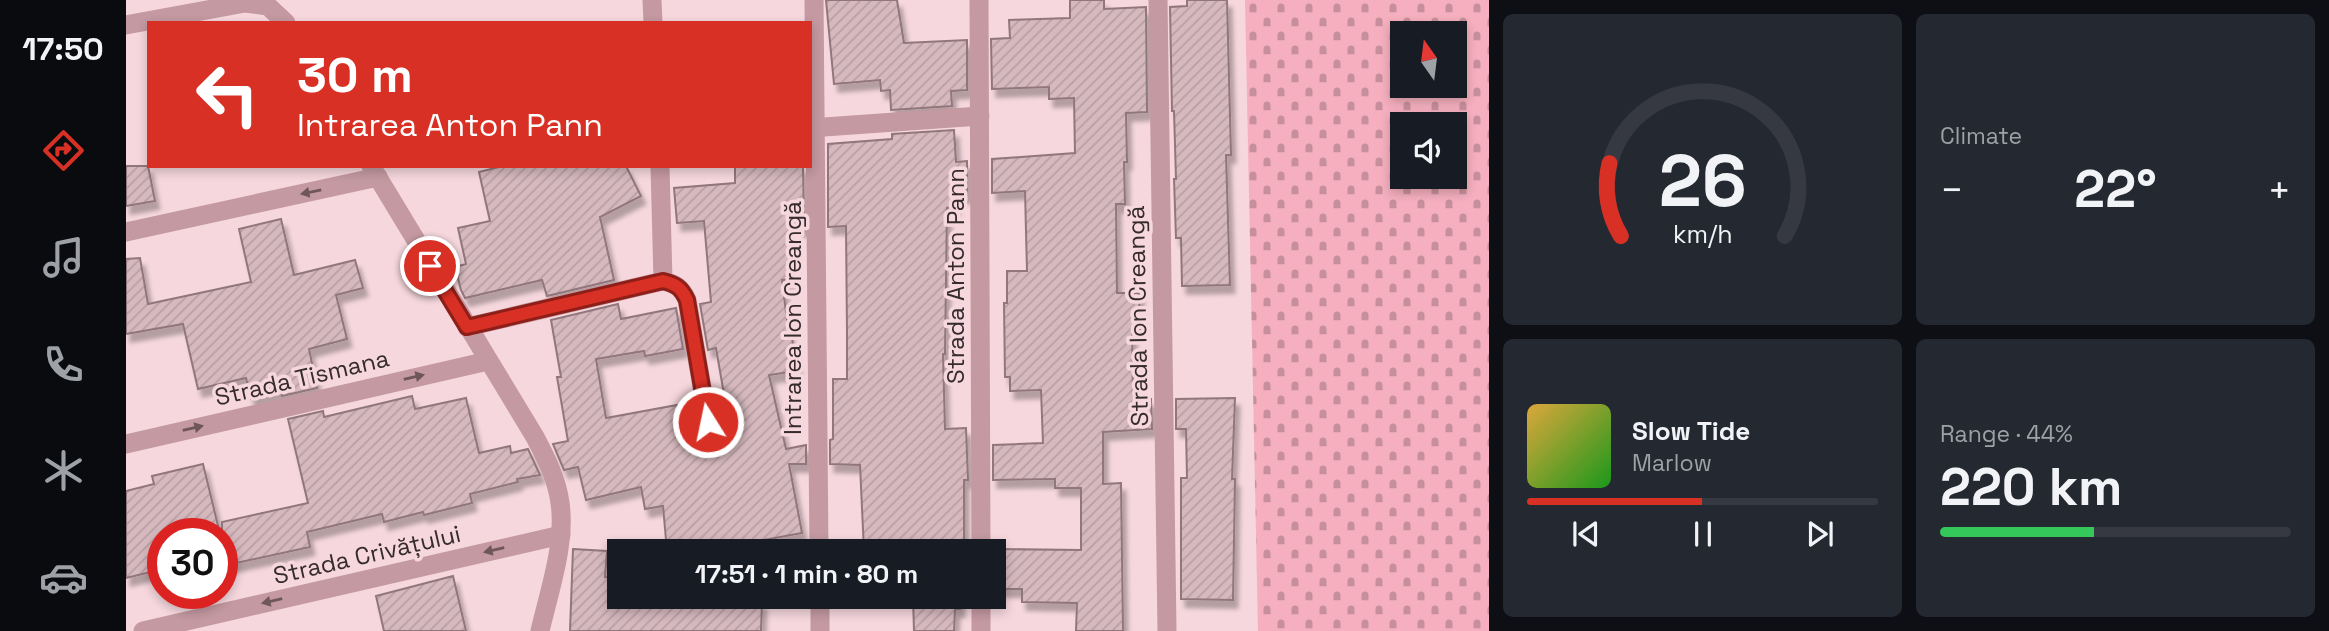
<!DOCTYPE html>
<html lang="en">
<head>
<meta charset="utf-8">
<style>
  :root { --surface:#171b24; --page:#242831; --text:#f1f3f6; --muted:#9ea1a6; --line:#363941; --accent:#d93025 }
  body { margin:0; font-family:"Space Grotesk",sans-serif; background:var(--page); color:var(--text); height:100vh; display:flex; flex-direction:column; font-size:26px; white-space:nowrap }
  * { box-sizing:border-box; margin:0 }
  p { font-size:23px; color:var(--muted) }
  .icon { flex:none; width:38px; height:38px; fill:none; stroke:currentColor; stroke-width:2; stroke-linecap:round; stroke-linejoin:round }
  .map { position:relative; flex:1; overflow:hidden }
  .details { display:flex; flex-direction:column; gap:14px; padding:14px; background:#0d0f14; width:840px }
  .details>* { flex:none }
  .banner { position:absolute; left:21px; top:21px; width:665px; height:147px; border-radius:0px; box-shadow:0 4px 10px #0003; background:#d93025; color:#fff; overflow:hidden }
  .needle { width:46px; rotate:346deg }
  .controls { position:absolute; left:1264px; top:21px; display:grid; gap:14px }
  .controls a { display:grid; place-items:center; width:77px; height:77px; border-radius:0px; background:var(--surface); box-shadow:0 4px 10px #0003; font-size:35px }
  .speed { position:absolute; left:21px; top:518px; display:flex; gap:14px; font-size:35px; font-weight:700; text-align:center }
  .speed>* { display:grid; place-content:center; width:91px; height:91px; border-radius:50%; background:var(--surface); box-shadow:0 4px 10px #0003; line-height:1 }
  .speed .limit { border:10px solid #d22; background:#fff; color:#111 }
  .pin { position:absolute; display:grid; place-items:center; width:60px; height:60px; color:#fff; margin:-30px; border:4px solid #fff; border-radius:50%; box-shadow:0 2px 7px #0007 }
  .me { position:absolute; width:77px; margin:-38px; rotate:350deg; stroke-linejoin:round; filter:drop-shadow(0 0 5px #0008) }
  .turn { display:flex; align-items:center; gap:24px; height:147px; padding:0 35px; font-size:32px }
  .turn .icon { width:91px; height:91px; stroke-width:2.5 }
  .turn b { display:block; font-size:49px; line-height:60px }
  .big { font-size:52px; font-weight:700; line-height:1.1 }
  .details .tile { flex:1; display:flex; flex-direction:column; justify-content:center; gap:10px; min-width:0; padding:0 24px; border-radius:10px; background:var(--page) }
  .details .dial { align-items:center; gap:0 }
  .dial svg { height:182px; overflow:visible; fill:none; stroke:var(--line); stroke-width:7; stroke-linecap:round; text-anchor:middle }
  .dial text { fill:var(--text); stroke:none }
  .song { display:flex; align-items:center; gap:21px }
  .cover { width:84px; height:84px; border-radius:10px; background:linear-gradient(135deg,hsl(40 70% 55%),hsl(120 70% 35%)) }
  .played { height:7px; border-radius:4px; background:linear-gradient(90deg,var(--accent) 50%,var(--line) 50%) }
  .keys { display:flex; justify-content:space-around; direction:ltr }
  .heat { display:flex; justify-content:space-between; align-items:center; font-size:38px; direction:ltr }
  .charge { height:10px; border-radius:5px; background:linear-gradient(90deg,#34c759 44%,var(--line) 0) }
  .details .tiles { flex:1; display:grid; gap:14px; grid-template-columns:repeat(2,1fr) }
  .trip { position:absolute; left:481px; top:539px; width:399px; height:70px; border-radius:0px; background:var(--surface); box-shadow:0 4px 10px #0003; font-weight:700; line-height:70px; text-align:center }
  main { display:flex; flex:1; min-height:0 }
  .dock { display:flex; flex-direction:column; width:126px; justify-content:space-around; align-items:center; background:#090b0e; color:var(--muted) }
  .dock .icon { width:49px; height:49px }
  .dock .on { color:var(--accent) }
  .dock b { font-size:32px; color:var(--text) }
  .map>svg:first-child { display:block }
</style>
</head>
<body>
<main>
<nav class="dock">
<b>17:50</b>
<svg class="icon on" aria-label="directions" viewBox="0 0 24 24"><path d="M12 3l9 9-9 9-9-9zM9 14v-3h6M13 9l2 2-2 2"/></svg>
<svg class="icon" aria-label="music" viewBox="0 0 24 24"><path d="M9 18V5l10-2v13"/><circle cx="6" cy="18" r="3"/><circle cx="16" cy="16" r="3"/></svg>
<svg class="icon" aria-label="phone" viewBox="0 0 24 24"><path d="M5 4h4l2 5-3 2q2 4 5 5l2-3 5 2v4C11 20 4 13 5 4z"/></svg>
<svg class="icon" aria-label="climate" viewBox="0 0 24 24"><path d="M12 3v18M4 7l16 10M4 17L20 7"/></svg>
<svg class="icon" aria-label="car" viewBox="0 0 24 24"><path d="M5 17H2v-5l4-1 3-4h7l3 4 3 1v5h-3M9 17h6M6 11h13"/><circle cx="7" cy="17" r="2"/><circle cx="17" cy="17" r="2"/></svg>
</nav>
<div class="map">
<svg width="1363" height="631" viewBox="0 0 1363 631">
  <defs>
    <pattern id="cemetery-stones" width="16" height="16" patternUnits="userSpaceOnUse" patternTransform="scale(1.75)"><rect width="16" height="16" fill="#f5afbe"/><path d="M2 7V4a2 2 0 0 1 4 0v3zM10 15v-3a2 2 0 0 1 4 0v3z" fill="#c78f9b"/></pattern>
    <pattern id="building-hatch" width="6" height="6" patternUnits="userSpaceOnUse" patternTransform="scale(1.75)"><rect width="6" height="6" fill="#d6b9be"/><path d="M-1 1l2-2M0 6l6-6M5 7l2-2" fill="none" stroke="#b89fa3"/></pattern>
    <filter id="shadow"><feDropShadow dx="4.5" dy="8" stdDeviation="2" flood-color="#0004"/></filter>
  </defs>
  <rect width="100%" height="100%" fill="#f5d7dd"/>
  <path fill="url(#cemetery-stones)" fill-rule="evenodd" d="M1119,0H1363V631H1132ZM1276,33H1328V86H1276ZM1276,124H1328V177H1276Z"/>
  <g fill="url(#building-hatch)" stroke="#91777c" stroke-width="2" filter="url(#shadow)">
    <path d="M700,0H771L778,43L841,40V90L825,91L826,106L765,110L764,90L755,91L754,80L708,84Z"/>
    <path d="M944,0H978V9L1020,7L1021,112L1000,113L1001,162H998L999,204H990L991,293H1013L1014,329H1006L1007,399H1025L1026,429L977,432V484L995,483L997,631H950L951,603L896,602V589H868L867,549L955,550V488H929V479L867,480V445L917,443L915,390L884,391V377H879L878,303H881V271H901L899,191L866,193V159L949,153L948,98L923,99V87L866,89L865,39L884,38L883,20L944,18Z"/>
    <path d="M1061,0H1101L1105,155H1100L1104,285L1056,286L1055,238H1050L1048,179H1050L1048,111H1046L1044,7L1061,6Z"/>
    <path d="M828,130L830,162L841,161V195L829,196V207L821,208L819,354H817L819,429L840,428L842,480H838V548H843V551H738L734,465L704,464V440L707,439V379H721V333L720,226L702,227V144L766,139V134Z"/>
    <path d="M0,166H22L29,201L0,206Z"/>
    <path d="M377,166H500L515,196L474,217L488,280L421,296L416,280L339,298L335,290L329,267L340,264L332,228L364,221L353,172Z"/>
    <path d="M609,166H677L678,228L665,229L667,279L656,280L663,337H666L671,371L643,375L660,449L680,445V464H663L676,533L589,549V551H541L537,506L519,509L515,487L460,500L452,467L438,470L427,444L442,441L431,377H435L425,320L492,304L495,319L550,308L557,349L519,356L518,351L470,359L480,418L551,405L556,440L604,429L590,348L582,350L574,304L585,302L578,221L551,223L548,188L609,183Z"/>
    <path d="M155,219L168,275L229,260L237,288L210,295L221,339L183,349L191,388L156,396L155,392L125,399L120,378L72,389L57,324L0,334V259L14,258L22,304L125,282L113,229Z"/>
    <path d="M286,396L289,409L340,398L353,453L384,446L385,453L402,449L414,475L391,479L392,482L344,494L346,503L298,515L297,512L258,522L256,514L181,532L184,547L96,566V522L182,503L162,419L197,411L198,417Z"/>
    <path d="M1109,398L1106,479H1109L1107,600L1055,599V478H1061L1060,429H1050V399Z"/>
    <path d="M77,464L94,534H37V569L0,578V491L28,484L26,476Z"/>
    <path d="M447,549L481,551L479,577L494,578V597H582V601L636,602L635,631H444Z"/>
    <path d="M327,576L340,631H258L250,596Z"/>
    <path d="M787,597H834V609H829L828,631H788Z"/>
  </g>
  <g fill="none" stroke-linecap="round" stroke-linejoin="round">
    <g stroke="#c499a1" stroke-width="19">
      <path d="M526,0L527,23"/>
      <path d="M688,0L693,551"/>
      <path d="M853,0L855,551"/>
      <path d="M1032,0L1041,631"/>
      <path d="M0,25L119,3L142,6L160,23"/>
      <path d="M684,128L854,116"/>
      <path d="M245,166L409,437C420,458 431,479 434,503C440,543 423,592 414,631"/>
      <path d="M0,232L252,177"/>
      <path d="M537,281C550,284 555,287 561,300L582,422"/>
      <path d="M341,327L537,281L534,166"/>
      <path d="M0,444L362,361"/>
      <path d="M694,597V631"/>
      <path d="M855,597V631"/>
      <path d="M17,631L435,535"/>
    </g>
  </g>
  <defs><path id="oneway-solid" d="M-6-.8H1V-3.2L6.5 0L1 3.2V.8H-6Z" transform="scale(1.75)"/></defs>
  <g fill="#6e565b">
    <use href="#oneway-solid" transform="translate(185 192) rotate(168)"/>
    <use href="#oneway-solid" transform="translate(288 377) rotate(-13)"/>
    <use href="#oneway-solid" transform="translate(67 428) rotate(-13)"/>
    <use href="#oneway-solid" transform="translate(368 550) rotate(167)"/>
    <use href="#oneway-solid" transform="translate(146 601) rotate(167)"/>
  </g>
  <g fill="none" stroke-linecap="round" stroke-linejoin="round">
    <defs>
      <path id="route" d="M304,266L341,327L537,281C549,284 555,287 561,300L582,422"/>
    </defs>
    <use href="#route" stroke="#8d1f18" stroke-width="18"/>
    <use href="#route" stroke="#d93025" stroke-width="12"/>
  </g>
  <g text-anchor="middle" stroke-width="7" stroke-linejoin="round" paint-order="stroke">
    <g font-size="24" fill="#352a2c" stroke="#f5d7dd">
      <text transform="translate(830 276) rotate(-90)" y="8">Strada Anton Pann</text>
      <text transform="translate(1012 316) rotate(-91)" y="8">Strada Ion Creangă</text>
      <text transform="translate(667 318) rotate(-90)" y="8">Intrarea Ion Creangă</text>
      <text transform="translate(176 378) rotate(-13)" y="8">Strada Tismana</text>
      <text transform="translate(241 555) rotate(-13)" y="8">Strada Crivățului</text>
    </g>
  </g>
</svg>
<div class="controls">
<a><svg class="needle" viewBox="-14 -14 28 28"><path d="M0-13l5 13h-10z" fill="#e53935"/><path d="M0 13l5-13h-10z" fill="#9ea1a6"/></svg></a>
<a><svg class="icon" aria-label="sound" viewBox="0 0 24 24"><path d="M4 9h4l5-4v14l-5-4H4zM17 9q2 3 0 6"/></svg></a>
</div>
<div class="speed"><div class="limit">30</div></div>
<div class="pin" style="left:304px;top:266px;background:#d93025"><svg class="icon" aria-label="arrive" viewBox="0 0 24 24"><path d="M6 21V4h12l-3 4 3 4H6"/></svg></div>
<svg class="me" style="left:582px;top:422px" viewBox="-20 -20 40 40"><circle r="17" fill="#d93025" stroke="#fff" stroke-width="3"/><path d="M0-11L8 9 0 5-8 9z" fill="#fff"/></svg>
<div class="trip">17:51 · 1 min · 80 m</div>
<div class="banner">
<div class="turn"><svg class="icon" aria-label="left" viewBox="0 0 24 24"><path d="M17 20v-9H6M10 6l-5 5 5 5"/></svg><div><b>30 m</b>Intrarea Anton Pann</div></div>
</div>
</div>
<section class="details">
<div class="tiles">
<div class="tile dial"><svg viewBox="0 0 100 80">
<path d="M14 69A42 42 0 1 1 86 69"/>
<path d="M14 69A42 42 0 0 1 9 37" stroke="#d93025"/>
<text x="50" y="56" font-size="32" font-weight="700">26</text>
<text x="50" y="72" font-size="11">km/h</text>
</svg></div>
<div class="tile"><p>Climate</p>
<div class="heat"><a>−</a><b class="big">22°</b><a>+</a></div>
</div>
<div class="tile">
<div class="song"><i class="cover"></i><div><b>Slow Tide</b><p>Marlow</p></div></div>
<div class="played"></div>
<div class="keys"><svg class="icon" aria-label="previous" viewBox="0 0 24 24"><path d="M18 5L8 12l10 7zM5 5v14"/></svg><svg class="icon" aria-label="pause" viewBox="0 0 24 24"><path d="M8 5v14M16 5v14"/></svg><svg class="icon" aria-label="next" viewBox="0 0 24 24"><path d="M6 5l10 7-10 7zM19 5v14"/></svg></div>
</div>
<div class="tile"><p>Range · 44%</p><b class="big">220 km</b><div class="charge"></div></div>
</div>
</section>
</main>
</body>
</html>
